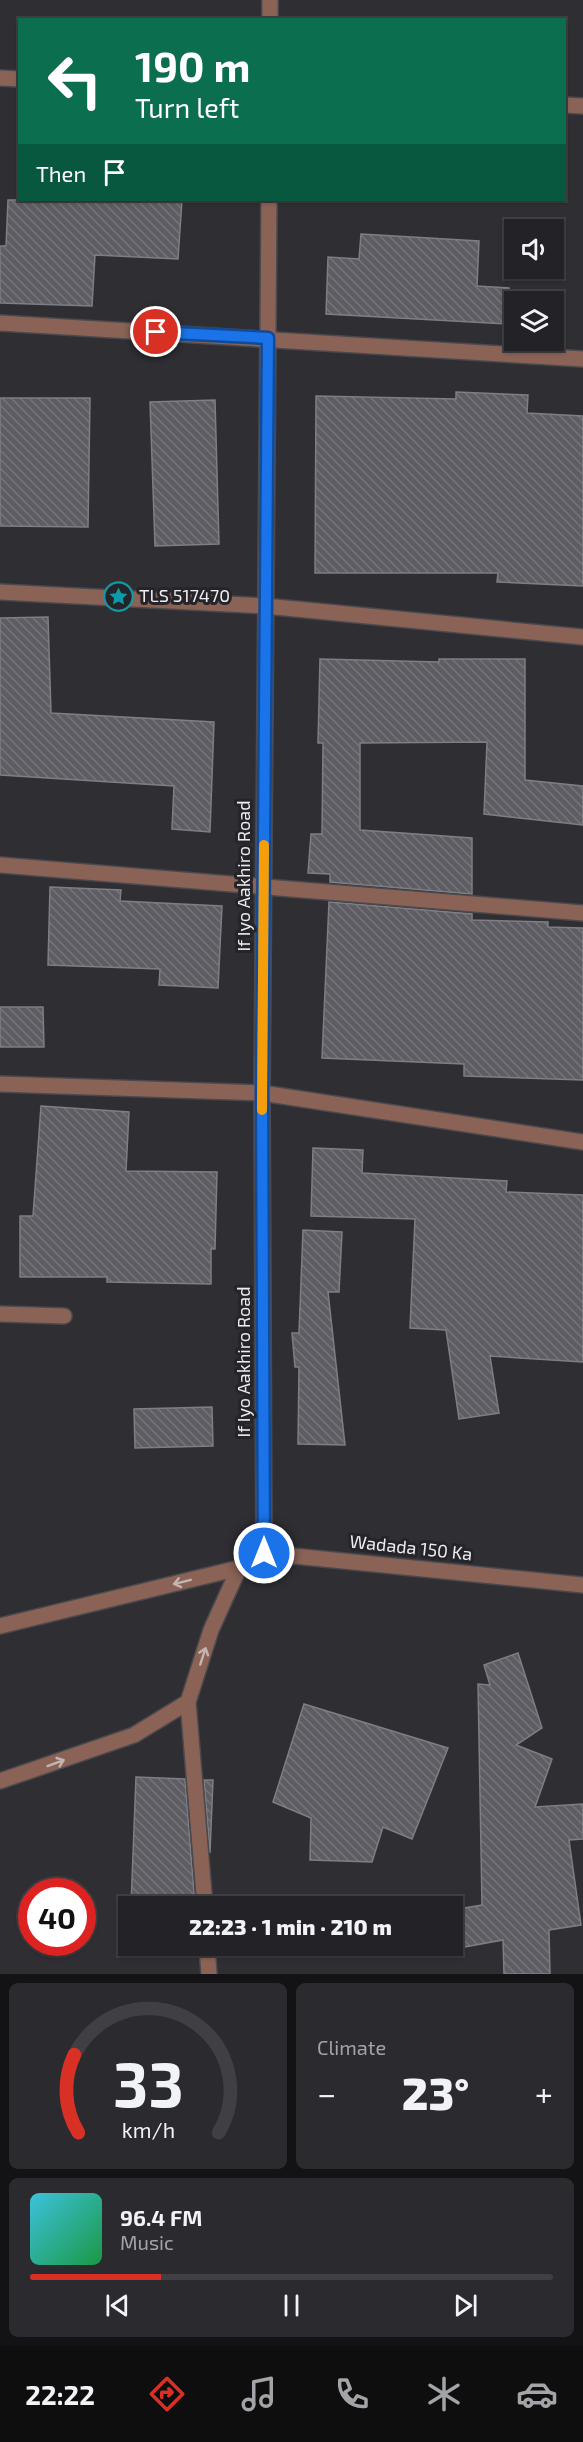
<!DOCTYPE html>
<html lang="en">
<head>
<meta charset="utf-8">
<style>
  :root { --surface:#232226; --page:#2b2a2e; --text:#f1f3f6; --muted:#a3a4a7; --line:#403f43; --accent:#d93025 }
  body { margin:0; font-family:"Exo 2",sans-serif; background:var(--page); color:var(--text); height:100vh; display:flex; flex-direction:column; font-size:22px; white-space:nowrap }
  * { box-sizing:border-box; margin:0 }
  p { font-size:20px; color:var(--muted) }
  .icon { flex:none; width:33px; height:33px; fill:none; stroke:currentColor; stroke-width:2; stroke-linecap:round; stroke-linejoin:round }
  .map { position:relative; height:1974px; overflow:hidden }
  .side { display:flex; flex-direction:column; gap:9px; padding:9px; background:#131315; flex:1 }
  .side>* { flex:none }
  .hud { position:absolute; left:18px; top:18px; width:548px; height:183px; border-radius:0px; box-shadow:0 2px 4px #0004,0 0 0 2px var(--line); background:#0b6e4f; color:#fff; overflow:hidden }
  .controls { position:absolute; left:504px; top:219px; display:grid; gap:12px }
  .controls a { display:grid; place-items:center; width:60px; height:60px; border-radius:0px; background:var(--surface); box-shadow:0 2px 4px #0004,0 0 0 2px var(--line); font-size:30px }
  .speed { position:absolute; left:18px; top:1878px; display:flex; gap:12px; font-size:30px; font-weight:700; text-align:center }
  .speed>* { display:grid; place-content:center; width:78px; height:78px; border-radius:50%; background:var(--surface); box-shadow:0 2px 4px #0004,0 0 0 2px var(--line); line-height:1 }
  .speed .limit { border:9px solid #d22; background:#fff; color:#111 }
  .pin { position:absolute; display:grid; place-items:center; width:51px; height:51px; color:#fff; margin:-26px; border:3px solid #fff; border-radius:50%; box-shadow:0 2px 6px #0007 }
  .me { position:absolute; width:66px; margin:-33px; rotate:0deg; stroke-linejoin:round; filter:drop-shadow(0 0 4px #0008) }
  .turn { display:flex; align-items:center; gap:21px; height:126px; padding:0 18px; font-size:27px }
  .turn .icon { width:78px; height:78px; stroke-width:2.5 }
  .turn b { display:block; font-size:42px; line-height:51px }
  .then { display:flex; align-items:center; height:57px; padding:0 18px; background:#0003; gap:12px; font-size:22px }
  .big { font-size:45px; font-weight:800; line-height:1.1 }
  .side .card { flex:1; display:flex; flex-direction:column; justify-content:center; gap:9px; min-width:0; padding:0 21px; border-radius:9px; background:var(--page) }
  .side .dial { align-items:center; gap:0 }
  .dial svg { height:156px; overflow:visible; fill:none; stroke:var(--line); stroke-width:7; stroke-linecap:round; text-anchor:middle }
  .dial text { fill:var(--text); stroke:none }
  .song { display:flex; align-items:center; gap:18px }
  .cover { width:72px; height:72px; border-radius:9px; background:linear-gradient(135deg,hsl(190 70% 55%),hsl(140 70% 35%)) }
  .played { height:6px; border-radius:3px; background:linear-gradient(90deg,var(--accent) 25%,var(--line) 25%) }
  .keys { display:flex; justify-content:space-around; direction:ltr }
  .heat { display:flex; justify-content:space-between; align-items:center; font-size:33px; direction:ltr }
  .side .tiles { flex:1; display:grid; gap:9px; grid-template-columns:1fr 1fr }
  .card:last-child { grid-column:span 2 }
  .trip { position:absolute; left:118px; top:1896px; width:345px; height:60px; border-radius:0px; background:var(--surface); box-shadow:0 2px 4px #0004,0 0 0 2px var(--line); font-weight:800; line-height:60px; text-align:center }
  .tabs { display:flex; height:96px; justify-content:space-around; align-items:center; background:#0e0e0f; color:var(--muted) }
  .tabs .icon { width:42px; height:42px }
  .tabs .selected { color:var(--accent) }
  .tabs b { font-size:27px; color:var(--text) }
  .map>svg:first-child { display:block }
</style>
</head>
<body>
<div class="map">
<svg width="583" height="1974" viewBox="0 0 583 1974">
  <defs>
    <pattern id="building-back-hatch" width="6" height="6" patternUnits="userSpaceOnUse" patternTransform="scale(1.5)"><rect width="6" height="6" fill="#5d5d63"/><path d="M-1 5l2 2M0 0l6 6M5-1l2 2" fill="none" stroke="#75747a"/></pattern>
  </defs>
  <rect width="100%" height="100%" fill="#2f2e33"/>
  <g fill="url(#building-back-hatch)" stroke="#7f7e85" stroke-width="1.5">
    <path d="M8,200H182L178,259L95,255L92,306L0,303V246H6Z"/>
    <path d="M361,234L479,241L477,286L509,288L507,324L326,314L328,257L359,259Z"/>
    <path d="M456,392L528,395L527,413L583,416V586L497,582L498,573H315L316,396L456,399Z"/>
    <path d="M0,398H90L88,527L0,526Z"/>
    <path d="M215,400L219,544L155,546L150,402Z"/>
    <path d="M48,617L51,713L214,722L210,832L172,829L174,786L0,775V618Z"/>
    <path d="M320,659L439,662V659H525V780L583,786V825L484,814L487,742L360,743V830L472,838V894L330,882V874L308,873L311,834H322L323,743H318Z"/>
    <path d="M50,887L121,890L120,901L222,906L218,988L159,985L160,969L48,965Z"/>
    <path d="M329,902L472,914V920L548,922V927L583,928V1080L464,1076V1064L322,1058Z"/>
    <path d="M0,1007H43L44,1047H0Z"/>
    <path d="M41,1106L129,1112L126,1171L217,1172L215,1249H211V1284L107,1282V1277H20V1216H33Z"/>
    <path d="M313,1148L363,1150L362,1173L507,1181L506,1192L583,1195V1362L490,1356L499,1413L459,1419L446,1330L410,1328L415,1219L311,1216Z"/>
    <path d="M303,1230L342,1232L339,1292H328L345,1445L298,1444L299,1367H295L292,1333H299Z"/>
    <path d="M212,1407L213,1446L135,1448L134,1409Z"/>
    <path d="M518,1653L542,1728L516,1745L552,1759L535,1807L583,1804V1839L569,1840L581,1925L549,1930L550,1974H504L503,1940L453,1949V1910L482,1905L478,1684L490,1685L484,1665Z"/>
    <path d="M304,1704L448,1748L412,1839L383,1827L372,1862L310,1860L311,1818L273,1802Z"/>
    <path d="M136,1777L185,1779L195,1906H131Z"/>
    <path d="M204,1780H213L210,1853Z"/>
  </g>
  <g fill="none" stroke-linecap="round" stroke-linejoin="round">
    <defs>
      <g id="minor">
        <path d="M0,78L20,79"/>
        <path d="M564,105L583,106"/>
        <path d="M0,323L583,359"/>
        <path d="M0,592L265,606L583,637"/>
        <path d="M0,865L583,913"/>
        <path d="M0,1084L262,1093L583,1142"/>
        <path d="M0,1314L64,1316"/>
        <path d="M188,1702L205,1906"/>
        <path d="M207,1946L209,1974"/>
      </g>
      <g id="tertiary">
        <path d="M270,20V0"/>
        <path d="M264,1553L262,1093L269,200"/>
        <path d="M0,1626L239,1568L264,1553L583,1585"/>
        <path d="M0,1781L134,1735L188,1702L211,1630L239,1568"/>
      </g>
    </defs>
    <use href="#minor" stroke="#4a494d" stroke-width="18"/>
    <use href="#tertiary" stroke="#4a494d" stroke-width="18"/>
    <use href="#minor" stroke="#8a6256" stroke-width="15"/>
    <use href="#tertiary" stroke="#8a6256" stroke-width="15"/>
  </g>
  <defs><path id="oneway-shaft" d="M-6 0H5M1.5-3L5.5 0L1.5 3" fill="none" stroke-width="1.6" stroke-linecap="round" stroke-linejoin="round" transform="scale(1.5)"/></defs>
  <g stroke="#c5b5b2">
    <use href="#oneway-shaft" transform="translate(182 1582) rotate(166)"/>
    <use href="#oneway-shaft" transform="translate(203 1656) rotate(-72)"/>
    <use href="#oneway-shaft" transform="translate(56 1763) rotate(-20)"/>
  </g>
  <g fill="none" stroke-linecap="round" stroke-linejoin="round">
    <defs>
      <path id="route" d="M156,332L268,338L262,1093L264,1553"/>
    </defs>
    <use href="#route" stroke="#114b97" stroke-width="15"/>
    <use href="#route" stroke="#1a73e8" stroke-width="10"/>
    <path stroke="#f59e0b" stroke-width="10" d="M262,1110L264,845"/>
  </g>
  <defs>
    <symbol id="sight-ring" viewBox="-11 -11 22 22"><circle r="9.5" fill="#252429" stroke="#0f9aa8" stroke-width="1.5"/><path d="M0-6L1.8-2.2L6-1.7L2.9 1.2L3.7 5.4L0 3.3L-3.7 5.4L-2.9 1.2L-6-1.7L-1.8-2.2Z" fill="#0f9aa8"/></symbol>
  </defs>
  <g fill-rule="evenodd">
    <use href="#sight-ring" x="102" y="580" width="33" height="33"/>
  </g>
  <g text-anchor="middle" stroke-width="6" stroke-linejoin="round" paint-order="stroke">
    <g font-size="18" fill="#edecf0" stroke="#252429" text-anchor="start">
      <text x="139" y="602">TLS 517470</text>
    </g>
    <g font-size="18" fill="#edecf0" stroke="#252429">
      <text transform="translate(244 876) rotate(-90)" y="6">If Iyo Aakhiro Road</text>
      <text transform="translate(244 1362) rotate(-90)" y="6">If Iyo Aakhiro Road</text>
      <text transform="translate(411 1548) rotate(6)" y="6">Wadada 150 Ka</text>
    </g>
  </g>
</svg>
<div class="controls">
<a><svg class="icon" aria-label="sound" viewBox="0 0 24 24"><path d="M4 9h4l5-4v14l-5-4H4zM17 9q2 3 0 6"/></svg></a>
<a><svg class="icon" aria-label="layers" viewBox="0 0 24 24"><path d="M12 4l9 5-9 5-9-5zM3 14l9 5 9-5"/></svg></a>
</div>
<div class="speed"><div class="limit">40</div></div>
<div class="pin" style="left:156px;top:332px;background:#d93025"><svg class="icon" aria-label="arrive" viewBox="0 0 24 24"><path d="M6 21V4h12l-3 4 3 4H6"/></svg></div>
<svg class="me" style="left:264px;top:1553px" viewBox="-20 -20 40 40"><circle r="17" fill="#1a73e8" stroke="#fff" stroke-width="3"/><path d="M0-11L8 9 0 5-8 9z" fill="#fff"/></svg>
<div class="trip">22:23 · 1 min · 210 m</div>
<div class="hud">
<div class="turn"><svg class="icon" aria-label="left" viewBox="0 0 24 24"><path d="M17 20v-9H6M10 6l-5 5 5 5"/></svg><div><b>190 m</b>Turn left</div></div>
<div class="then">Then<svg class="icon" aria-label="arrive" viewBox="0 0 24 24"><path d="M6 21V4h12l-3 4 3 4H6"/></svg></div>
</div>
</div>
<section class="side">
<div class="tiles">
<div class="card dial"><svg viewBox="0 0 100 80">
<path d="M14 69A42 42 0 1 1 86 69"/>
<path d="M14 69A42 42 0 0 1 12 29" stroke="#d93025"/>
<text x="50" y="56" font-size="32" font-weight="700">33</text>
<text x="50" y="72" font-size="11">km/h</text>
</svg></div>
<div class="card"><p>Climate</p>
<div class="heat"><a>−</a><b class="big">23°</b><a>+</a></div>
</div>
<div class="card">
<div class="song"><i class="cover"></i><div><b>96.4 FM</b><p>Music</p></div></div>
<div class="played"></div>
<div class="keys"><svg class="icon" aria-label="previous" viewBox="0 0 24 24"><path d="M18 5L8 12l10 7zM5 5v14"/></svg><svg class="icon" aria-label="pause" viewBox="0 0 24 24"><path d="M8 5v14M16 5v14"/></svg><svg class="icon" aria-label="next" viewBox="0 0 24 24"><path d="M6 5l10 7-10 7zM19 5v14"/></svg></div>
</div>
</div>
</section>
<nav class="tabs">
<b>22:22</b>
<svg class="icon selected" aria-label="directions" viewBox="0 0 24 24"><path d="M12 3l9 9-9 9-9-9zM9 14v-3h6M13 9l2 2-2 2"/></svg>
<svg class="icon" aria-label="music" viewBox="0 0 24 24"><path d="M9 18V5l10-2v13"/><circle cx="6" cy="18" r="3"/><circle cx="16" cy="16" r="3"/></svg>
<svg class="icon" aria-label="phone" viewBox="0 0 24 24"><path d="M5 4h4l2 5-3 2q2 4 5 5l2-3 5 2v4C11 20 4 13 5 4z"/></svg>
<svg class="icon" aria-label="climate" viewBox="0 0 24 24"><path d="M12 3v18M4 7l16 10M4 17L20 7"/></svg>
<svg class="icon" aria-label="car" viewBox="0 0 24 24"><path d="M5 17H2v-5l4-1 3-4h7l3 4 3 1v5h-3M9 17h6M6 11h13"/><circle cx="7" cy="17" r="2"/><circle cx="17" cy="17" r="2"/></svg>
</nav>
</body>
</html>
